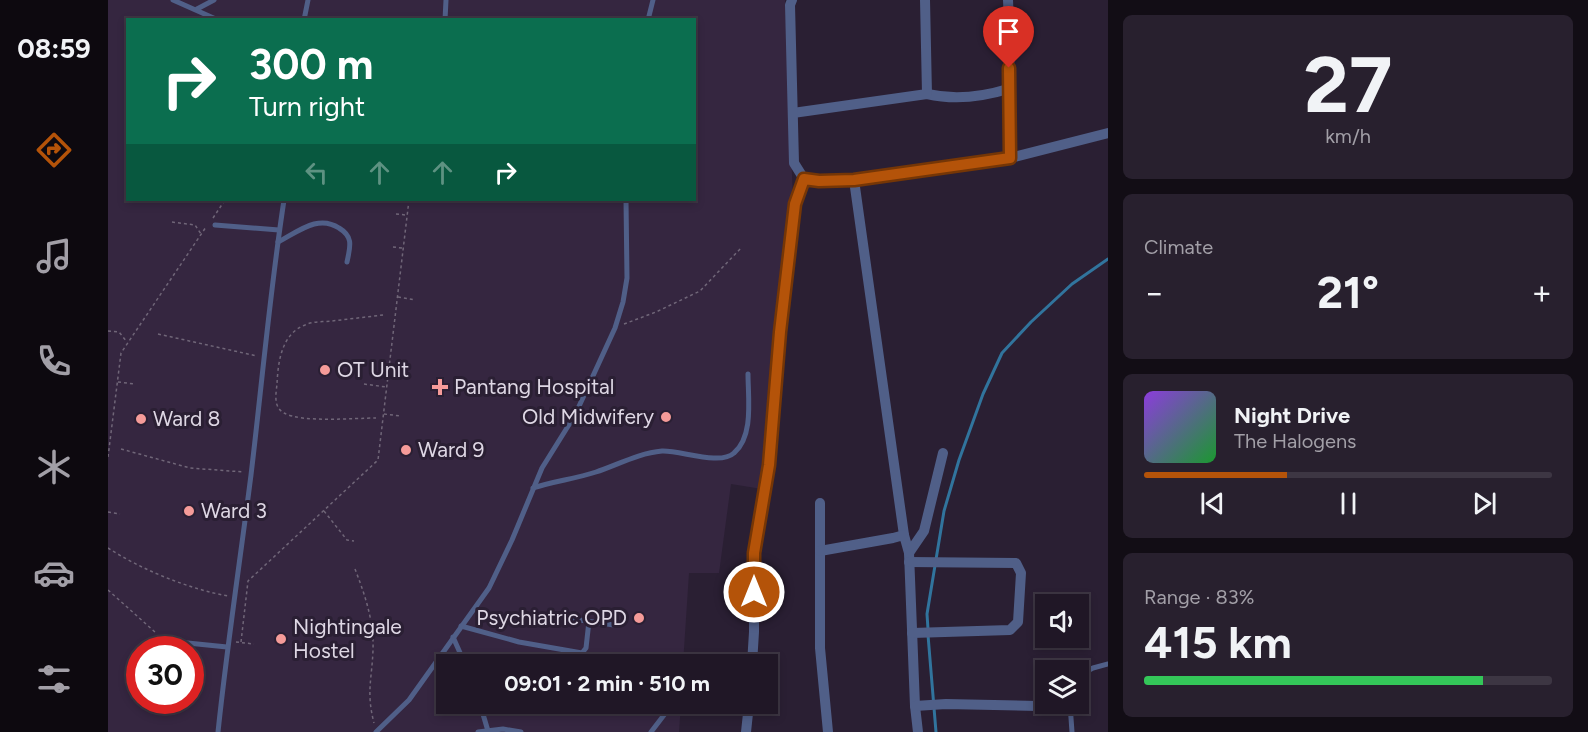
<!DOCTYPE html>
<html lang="en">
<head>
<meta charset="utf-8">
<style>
  :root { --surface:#201726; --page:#28202e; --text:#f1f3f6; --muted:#a29fa7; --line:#3d3643; --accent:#b45309 }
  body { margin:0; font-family:Figtree,sans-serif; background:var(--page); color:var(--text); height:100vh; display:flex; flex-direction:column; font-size:22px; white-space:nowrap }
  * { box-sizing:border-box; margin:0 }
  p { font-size:20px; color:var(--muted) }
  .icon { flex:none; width:33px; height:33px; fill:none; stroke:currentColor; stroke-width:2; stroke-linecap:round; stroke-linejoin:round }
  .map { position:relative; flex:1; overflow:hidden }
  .side { display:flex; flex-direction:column; gap:15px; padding:15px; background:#120d15; width:480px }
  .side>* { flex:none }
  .guide { position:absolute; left:18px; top:18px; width:570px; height:183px; border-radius:0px; box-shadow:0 3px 9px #0003,0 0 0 2px var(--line); background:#0b6e4f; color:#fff; overflow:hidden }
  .controls { position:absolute; left:927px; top:594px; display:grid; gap:12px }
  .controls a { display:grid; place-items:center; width:54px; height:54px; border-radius:0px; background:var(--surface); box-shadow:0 3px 9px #0003,0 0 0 2px var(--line); font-size:30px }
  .speed { position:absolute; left:18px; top:636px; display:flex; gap:12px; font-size:30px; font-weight:700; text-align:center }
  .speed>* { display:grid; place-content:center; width:78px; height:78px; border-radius:50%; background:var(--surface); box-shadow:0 3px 9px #0003,0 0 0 2px var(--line); line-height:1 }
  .speed .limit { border:9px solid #d22; background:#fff; color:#111 }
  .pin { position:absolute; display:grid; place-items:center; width:51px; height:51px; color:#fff; margin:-62px -26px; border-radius:50% 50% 50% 0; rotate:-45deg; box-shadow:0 0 6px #0007 }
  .pin .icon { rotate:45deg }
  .me { position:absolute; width:66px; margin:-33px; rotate:0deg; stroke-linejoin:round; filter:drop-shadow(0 0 4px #0008) }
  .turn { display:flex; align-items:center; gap:21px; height:126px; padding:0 24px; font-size:27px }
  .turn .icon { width:78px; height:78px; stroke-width:2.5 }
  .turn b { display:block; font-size:42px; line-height:51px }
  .lanes { display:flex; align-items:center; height:57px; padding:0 24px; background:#0003; justify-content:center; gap:30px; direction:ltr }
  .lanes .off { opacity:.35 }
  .big { font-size:45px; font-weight:700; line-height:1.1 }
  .side .tile { flex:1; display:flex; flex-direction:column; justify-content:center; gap:9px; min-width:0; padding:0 21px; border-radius:9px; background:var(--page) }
  .side .dial { align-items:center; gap:0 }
  .dial b { font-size:78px; line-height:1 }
  .song { display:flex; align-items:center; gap:18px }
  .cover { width:72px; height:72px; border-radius:9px; background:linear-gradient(135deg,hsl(270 70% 55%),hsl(130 70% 35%)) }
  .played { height:6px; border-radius:3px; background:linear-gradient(90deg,var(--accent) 35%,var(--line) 35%) }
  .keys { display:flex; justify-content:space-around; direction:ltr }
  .heat { display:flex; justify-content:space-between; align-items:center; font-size:33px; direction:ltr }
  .charge { height:9px; border-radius:4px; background:linear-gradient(90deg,#34c759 83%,var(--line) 0) }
  .trip { position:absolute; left:328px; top:654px; width:342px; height:60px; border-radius:0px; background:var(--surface); box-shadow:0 3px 9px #0003,0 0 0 2px var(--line); font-weight:700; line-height:60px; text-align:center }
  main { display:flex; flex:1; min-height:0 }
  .tab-bar { display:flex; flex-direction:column; width:108px; justify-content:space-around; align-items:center; background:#0d090f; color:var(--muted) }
  .tab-bar .icon { width:42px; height:42px }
  .tab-bar .selected { color:var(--accent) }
  .tab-bar b { font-size:27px; color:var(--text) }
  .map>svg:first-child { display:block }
</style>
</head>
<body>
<main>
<nav class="tab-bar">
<b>08:59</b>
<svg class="icon selected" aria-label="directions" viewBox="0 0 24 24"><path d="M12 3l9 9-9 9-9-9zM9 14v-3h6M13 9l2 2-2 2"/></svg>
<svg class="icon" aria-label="music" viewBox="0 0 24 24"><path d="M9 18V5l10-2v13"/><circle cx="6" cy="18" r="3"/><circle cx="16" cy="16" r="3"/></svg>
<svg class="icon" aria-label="phone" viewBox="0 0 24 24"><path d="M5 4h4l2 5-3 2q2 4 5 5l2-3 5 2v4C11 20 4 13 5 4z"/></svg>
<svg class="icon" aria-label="climate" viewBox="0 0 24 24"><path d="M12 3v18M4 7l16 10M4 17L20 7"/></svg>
<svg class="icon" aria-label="car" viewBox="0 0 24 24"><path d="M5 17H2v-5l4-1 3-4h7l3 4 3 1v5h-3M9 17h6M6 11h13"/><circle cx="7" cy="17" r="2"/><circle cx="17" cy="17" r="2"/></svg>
<svg class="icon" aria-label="filters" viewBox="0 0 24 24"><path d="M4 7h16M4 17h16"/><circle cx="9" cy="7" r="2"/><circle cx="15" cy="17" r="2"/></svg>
</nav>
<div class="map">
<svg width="1000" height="732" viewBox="0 0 1000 732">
  <rect width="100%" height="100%" fill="#2a1f33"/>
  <path fill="#352640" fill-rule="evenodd" d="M0,0H677L685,200L654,489L623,484L611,573H581L575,664H339V704H573L571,732H0ZM20,20H586V200H20ZM32,650H82V700H32Z"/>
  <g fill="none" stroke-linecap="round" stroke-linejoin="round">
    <g stroke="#31749d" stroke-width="3">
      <path d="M820,629L819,614L836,511L851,460L875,394L894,353L923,322L964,284L1000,259"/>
      <path d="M820,635L828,732"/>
    </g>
    <g stroke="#706678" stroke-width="1.5" stroke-dasharray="3 3" stroke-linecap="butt">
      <path d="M288,214L298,215"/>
      <path d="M105,218L117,200"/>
      <path d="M64,222L87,225L93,234"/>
      <path d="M285,247L294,248"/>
      <path d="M290,297L307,300"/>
      <path d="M516,324L548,312L592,291L633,248"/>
      <path d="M0,331L11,332L19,342"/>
      <path d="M50,334L149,356"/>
      <path d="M10,382L27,384"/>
      <path d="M256,384L278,387"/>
      <path d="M276,414L292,416"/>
      <path d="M268,418C246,418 194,423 176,413C165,407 168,394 169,384C170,363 173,334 197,325C205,321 215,322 224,321C241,319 258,317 275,315"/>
      <path d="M13,449L82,468L136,472"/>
      <path d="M0,457L13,353L98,227"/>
      <path d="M216,511L239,540L246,541"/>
      <path d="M0,512L12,514"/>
      <path d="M0,548C34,570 81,589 120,596"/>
      <path d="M247,569C257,595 266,621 265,650C264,679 258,692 266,723"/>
      <path d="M0,590L48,633"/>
      <path d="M128,642L146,644"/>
      <path d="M133,642L140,581L270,460L301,200"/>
    </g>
    <g stroke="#505f88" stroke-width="5">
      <path d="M65,0L110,20"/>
      <path d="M89,9L106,0"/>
      <path d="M196,20L200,0"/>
      <path d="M337,20L338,0"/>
      <path d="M540,20L545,0"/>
      <path d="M107,225L171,230"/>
      <path d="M170,242C190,232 210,214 231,228C246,237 242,247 239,262"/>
      <path d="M425,488C446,481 467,479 488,472C509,465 531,453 554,451C572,450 612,466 626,453C646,436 640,398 640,374"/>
      <path d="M444,616L506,625"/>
      <path d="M353,626L411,642L474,653L478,648L481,621"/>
      <path d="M345,637L357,664"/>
      <path d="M50,640L119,647"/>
      <path d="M970,676L985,668L1000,664"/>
      <path d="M372,704L380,731"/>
      <path d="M962,704L964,732"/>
      <path d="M110,732C119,646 132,561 143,475C154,383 162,291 176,200"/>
      <path d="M268,732L301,700L381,588L404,540L434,468L467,415L507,328L515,302L519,278L518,200"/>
      <path d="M370,732L395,729L413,732"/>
      <path d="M543,732L556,715L558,704"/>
    </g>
    <g stroke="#505f88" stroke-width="10">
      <path d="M819,94C846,100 874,97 900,89L902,47L900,0"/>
      <path d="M685,113L819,94L817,0"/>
      <path d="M902,158L1000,133"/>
      <path d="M696,179L711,181L746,180L796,535"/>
      <path d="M746,180L902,158L900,89"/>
      <path d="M712,503V648L720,732"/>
      <path d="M712,551L785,538L796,535L801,553L807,706L810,732"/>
      <path d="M801,553L816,531L835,453"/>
      <path d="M801,562L908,563L913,573L910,622L902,630L804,633"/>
      <path d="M644,664L646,632V553L661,465L672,332L687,204L696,179L686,163L682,5L684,0"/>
      <path d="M807,706L838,704L930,706"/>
      <path d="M638,732L641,704"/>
    </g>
  </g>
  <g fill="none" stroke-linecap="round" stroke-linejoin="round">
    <defs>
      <path id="route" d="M646,592V553L661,465L672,332L687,204L696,179L711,181L746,180L902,158L901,68"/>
    </defs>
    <use href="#route" stroke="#753606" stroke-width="15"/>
    <use href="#route" stroke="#b45309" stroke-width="10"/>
  </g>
  <g fill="#f59b99" stroke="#2a1f33" stroke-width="2">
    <circle cx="217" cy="370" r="6"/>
    <path d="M329 378h6v6h6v6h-6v6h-6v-6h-6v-6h6z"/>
    <circle cx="558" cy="417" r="6"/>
    <circle cx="33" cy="419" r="6"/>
    <circle cx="298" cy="450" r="6"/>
    <circle cx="81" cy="511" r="6"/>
    <circle cx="531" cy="618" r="6"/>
    <circle cx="173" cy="639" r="6"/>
  </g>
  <g text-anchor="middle" stroke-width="6" stroke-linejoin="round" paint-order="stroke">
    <g font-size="21" fill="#ded7e4" stroke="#2a1f33" text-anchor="start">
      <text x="229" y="377">OT Unit</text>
      <text x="346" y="394">Pantang Hospital</text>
      <text x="546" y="424" text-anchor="end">Old Midwifery</text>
      <text x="45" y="426">Ward 8</text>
      <text x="310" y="457">Ward 9</text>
      <text x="93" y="518">Ward 3</text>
      <text x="519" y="625" text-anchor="end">Psychiatric OPD</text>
      <text x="185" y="634">Nightingale<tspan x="185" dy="24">Hostel</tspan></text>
    </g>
  </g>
</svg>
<div class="controls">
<a><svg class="icon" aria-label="sound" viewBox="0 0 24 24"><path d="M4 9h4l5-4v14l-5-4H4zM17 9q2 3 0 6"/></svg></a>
<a><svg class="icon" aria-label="layers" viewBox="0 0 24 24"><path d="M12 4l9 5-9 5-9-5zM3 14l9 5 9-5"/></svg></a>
</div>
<div class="speed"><div class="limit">30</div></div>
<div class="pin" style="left:901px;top:68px;background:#d93025"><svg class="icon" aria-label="arrive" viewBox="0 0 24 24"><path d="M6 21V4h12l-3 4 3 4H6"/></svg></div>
<svg class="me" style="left:646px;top:592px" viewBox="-20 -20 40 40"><circle r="17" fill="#b45309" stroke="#fff" stroke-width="3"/><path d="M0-11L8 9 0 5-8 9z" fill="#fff"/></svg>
<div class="trip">09:01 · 2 min · 510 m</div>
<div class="guide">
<div class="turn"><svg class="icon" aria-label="right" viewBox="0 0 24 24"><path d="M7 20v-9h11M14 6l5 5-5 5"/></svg><div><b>300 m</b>Turn right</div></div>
<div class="lanes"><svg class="icon off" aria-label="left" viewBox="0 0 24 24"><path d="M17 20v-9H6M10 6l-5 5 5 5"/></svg><svg class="icon off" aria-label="ahead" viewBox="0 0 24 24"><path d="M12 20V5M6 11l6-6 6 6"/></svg><svg class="icon off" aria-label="ahead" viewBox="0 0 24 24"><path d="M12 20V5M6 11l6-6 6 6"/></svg><svg class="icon" aria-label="right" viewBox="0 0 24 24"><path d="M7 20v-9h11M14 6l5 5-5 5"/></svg></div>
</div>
</div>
<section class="side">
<div class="tile dial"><b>27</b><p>km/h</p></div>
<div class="tile"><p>Climate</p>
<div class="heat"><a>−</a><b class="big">21°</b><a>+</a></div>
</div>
<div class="tile">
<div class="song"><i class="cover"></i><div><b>Night Drive</b><p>The Halogens</p></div></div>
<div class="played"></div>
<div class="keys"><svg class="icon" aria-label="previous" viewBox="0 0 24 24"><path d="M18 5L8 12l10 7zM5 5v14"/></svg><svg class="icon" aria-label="pause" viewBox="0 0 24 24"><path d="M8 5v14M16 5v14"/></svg><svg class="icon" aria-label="next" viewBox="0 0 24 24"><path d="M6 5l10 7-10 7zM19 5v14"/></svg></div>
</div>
<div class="tile"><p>Range · 83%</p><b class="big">415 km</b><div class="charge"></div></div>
</section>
</main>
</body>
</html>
